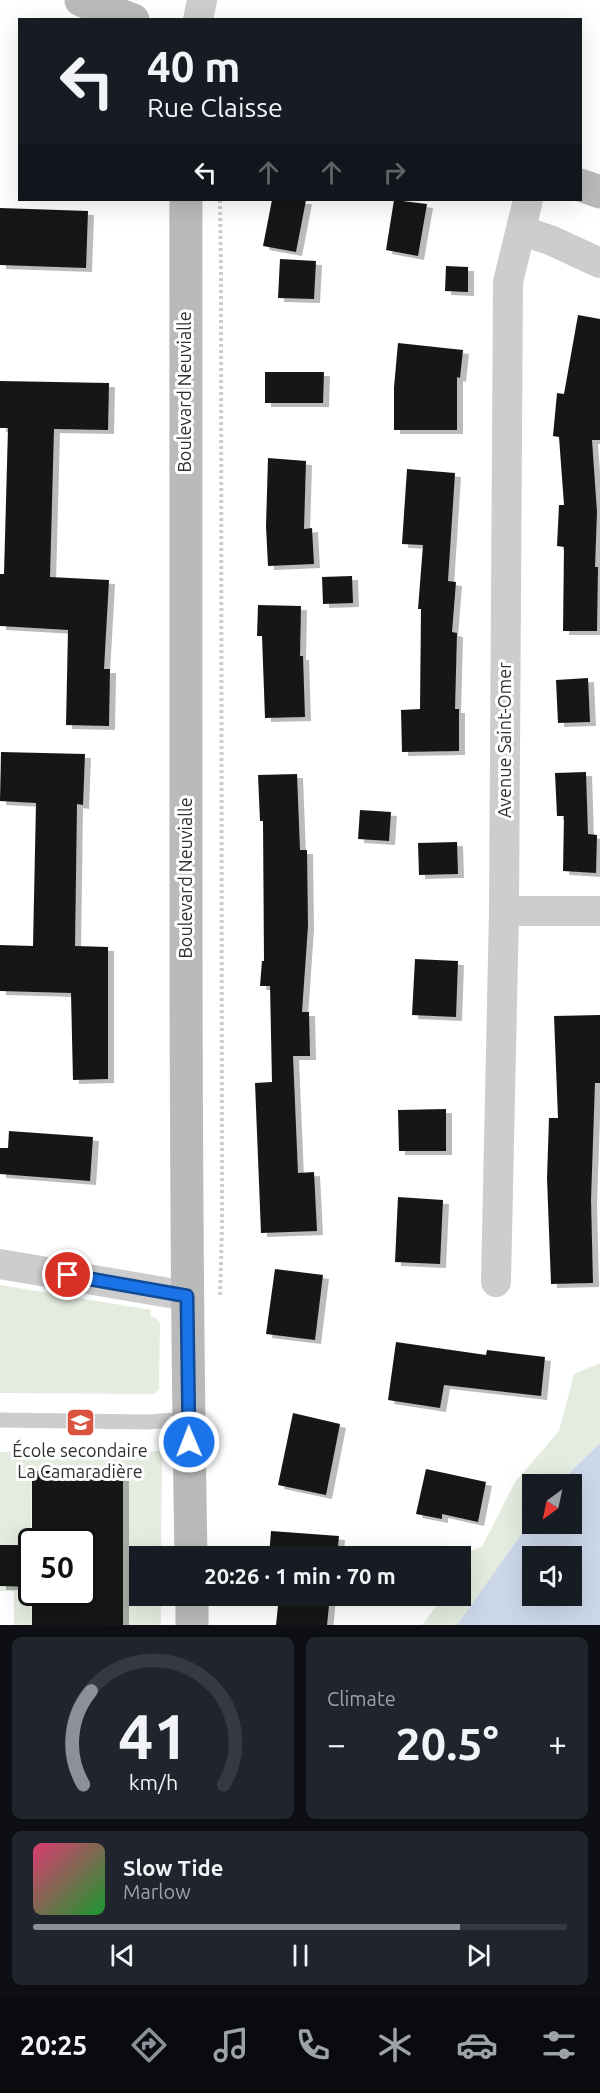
<!DOCTYPE html>
<html lang="en">
<head>
<meta charset="utf-8">
<style>
  :root { --surface:#171b24; --page:#20242c; --text:#f1f3f6; --muted:#9ea1a6; --line:#363941; --accent:#8c9099 }
  body { margin:0; font-family:Ubuntu,sans-serif; background:var(--page); color:var(--text); height:100vh; display:flex; flex-direction:column; font-size:22px; white-space:nowrap }
  * { box-sizing:border-box; margin:0 }
  p { font-size:20px; color:var(--muted) }
  .icon { flex:none; width:33px; height:33px; fill:none; stroke:currentColor; stroke-width:2; stroke-linecap:round; stroke-linejoin:round }
  .map { position:relative; height:1625px; overflow:hidden }
  .side { display:flex; flex-direction:column; gap:12px; padding:12px; background:#0d0f14; flex:1 }
  .side>* { flex:none }
  .banner { position:absolute; left:18px; top:18px; width:564px; height:183px; border-radius:0px; box-shadow:0 6px 24px #0002; background:#171b24; color:var(--text); overflow:hidden }
  .needle { width:39px; rotate:213deg }
  .controls { position:absolute; left:522px; top:1474px; display:grid; gap:12px }
  .controls a { display:grid; place-items:center; width:60px; height:60px; border-radius:0px; background:var(--surface); box-shadow:0 6px 24px #0002; font-size:30px }
  .speed { position:absolute; left:18px; top:1528px; display:flex; gap:12px; font-size:30px; font-weight:700; text-align:center }
  .speed>* { display:grid; place-content:center; width:78px; height:78px; border-radius:50%; background:var(--surface); box-shadow:0 6px 24px #0002; line-height:1 }
  .speed .limit { border:3px solid #111; border-radius:9px; background:#fff; color:#111 }
  .pin { position:absolute; display:grid; place-items:center; width:51px; height:51px; color:#fff; margin:-26px; border:3px solid #fff; border-radius:50%; box-shadow:0 2px 6px #0007 }
  .me { position:absolute; width:66px; margin:-33px; rotate:359deg; stroke-linejoin:round; filter:drop-shadow(0 0 4px #0008) }
  .turn { display:flex; align-items:center; gap:21px; height:126px; padding:0 30px; font-size:27px }
  .turn .icon { width:78px; height:78px; stroke-width:2.5 }
  .turn b { display:block; font-size:42px; line-height:51px }
  .lanes { display:flex; align-items:center; height:57px; padding:0 30px; background:#0003; justify-content:center; gap:30px; direction:ltr }
  .lanes .off { opacity:.35 }
  .big { font-size:45px; font-weight:700; line-height:1.1 }
  .side .widget { flex:1; display:flex; flex-direction:column; justify-content:center; gap:9px; min-width:0; padding:0 21px; border-radius:9px; background:var(--page) }
  .side .dial { align-items:center; gap:0 }
  .dial svg { height:156px; overflow:visible; fill:none; stroke:var(--line); stroke-width:7; stroke-linecap:round; text-anchor:middle }
  .dial text { fill:var(--text); stroke:none }
  .song { display:flex; align-items:center; gap:18px }
  .cover { width:72px; height:72px; border-radius:9px; background:linear-gradient(135deg,hsl(340 70% 55%),hsl(130 70% 35%)) }
  .played { height:6px; border-radius:3px; background:linear-gradient(90deg,var(--accent) 80%,var(--line) 80%) }
  .keys { display:flex; justify-content:space-around; direction:ltr }
  .heat { display:flex; justify-content:space-between; align-items:center; font-size:33px; direction:ltr }
  .side .tiles { flex:1; display:grid; gap:12px; grid-template-columns:1fr 1fr }
  .widget:last-child { grid-column:span 2 }
  .trip { position:absolute; left:129px; top:1546px; width:342px; height:60px; border-radius:0px; background:var(--surface); box-shadow:0 6px 24px #0002; font-weight:700; line-height:60px; text-align:center }
  .tab-bar { display:flex; height:96px; justify-content:space-around; align-items:center; background:#090b0e; color:var(--muted) }
  .tab-bar .icon { width:42px; height:42px }
  .tab-bar .current { color:var(--accent) }
  .tab-bar b { font-size:27px; color:var(--text) }
  .map>svg:first-child { display:block }
</style>
</head>
<body>
<div class="map">
<svg width="600" height="1625" viewBox="0 0 600 1625">
  <defs>
    <filter id="shadow"><feDropShadow dx="6" dy="4" stdDeviation="0" flood-color="#0004"/></filter>
  </defs>
  <rect width="100%" height="100%" fill="#fff"/>
  <g fill="#e3ecdf">
    <path d="M0,1285L151,1310L150,1315L157,1319L160,1324L159,1389L154,1394L0,1393Z"/>
    <path d="M600,1363V1443L557,1485H532V1519L457,1625H422L444,1596H460V1557H450L482,1547L515,1482L559,1431L574,1374Z"/>
    <path d="M159,1451L162,1455L161,1556L140,1557V1596H161V1625H123V1471H32L31,1545H0V1452Z"/>
    <path d="M0,1586L31,1587L32,1625H14V1591H0Z"/>
  </g>
  <path fill="#ccd8ea" fill-rule="evenodd" d="M600,1443V1625H457L532,1519V1524H572V1485H557ZM532,1557H572V1596H532Z"/>
  <g fill="#171717" filter="url(#shadow)">
    <path d="M272,200H306L296,252L263,246Z"/>
    <path d="M394,200L427,204L418,256L386,250Z"/>
    <path d="M0,208L88,211L86,268L0,265Z"/>
    <path d="M280,259L316,261L314,299L278,298Z"/>
    <path d="M446,266L468,267V292L445,291Z"/>
    <path d="M578,315L600,319V440H592L597,512L595,567H598L597,631H563L564,547L557,546L559,505H564L559,437L553,436L557,393L564,394Z"/>
    <path d="M398,343L463,350L460,378L457,377V430H394V387Z"/>
    <path d="M265,372H324L323,403H265Z"/>
    <path d="M0,381L109,383L108,430L54,429L50,577L109,580L104,669H110L109,726L66,725L68,630L0,626V574H4L8,428H0Z"/>
    <path d="M268,458L306,461L304,529L312,528L314,564L268,566L266,526Z"/>
    <path d="M407,469L455,473L448,581L456,582L452,632L457,633L455,709H459V751L402,752L401,710L420,709L421,609H418L423,545L402,544Z"/>
    <path d="M352,576L353,603L323,604L322,577Z"/>
    <path d="M258,605L301,606L300,656H303L305,717L265,718L262,636H257Z"/>
    <path d="M588,678L590,722L558,723L556,680Z"/>
    <path d="M1,752L85,754L83,805L77,804L75,946L108,947V1079L73,1080L71,993L0,991V945L33,946L36,803L0,801Z"/>
    <path d="M586,772L588,834L597,835L596,873L563,871L564,816H557L555,773Z"/>
    <path d="M297,774L300,850H307L308,926L302,1012H309L310,1056H293L298,1173L314,1172L317,1231L261,1233L255,1083L272,1082L270,986H260L262,961H264L263,821H260L258,775Z"/>
    <path d="M360,810L391,812L389,841L358,839Z"/>
    <path d="M457,842L458,874L419,875L418,843Z"/>
    <path d="M415,959L458,961L456,1017L412,1015Z"/>
    <path d="M600,1015V1083H595L591,1200L593,1283L551,1284L547,1178L549,1118H558L554,1016Z"/>
    <path d="M446,1109V1151H399L398,1110Z"/>
    <path d="M9,1131L93,1137L90,1181L0,1174V1148H8Z"/>
    <path d="M398,1197L443,1200L440,1264L395,1262Z"/>
    <path d="M275,1269L323,1275L315,1340L266,1334Z"/>
    <path d="M396,1342L486,1355L487,1350L545,1357L541,1396L444,1385L440,1408L388,1400Z"/>
    <path d="M293,1413L340,1424L326,1495L278,1485Z"/>
    <path d="M426,1469L486,1482L478,1522L442,1514V1519L416,1514Z"/>
    <path d="M32,1471H123V1625H32V1593H82V1542H32Z"/>
    <path d="M271,1531L339,1536L337,1557H269Z"/>
    <path d="M0,1545H32V1587L0,1586Z"/>
    <path d="M279,1596H330L327,1625H276Z"/>
  </g>
  <g fill="none" stroke-linecap="round" stroke-linejoin="round">
    <path stroke="#cdcdcd" stroke-width="4" stroke-dasharray="3 3" stroke-linecap="butt" d="M220,200L221,272L222,1227L220,1298"/>
    <path stroke="#cdcdcd" stroke-width="15" d="M0,1420L147,1422L189,1419"/>
    <g stroke="#cdcdcd" stroke-width="30">
      <path d="M198,20L202,0"/>
      <path d="M522,231L550,240L600,263"/>
      <path d="M504,911H600"/>
      <path d="M0,1264L187,1296"/>
      <path d="M496,1282L504,911L508,282L528,200"/>
    </g>
    <g stroke="#bababa" stroke-width="33">
      <path d="M81,0L133,20"/>
      <path d="M580,185L600,192"/>
      <path d="M186,200C184,427 185,654 186,882C186,1107 187,1332 191,1557"/>
      <path d="M192,1596V1625"/>
    </g>
  </g>
  <g fill="none" stroke-linecap="round" stroke-linejoin="round">
    <defs>
      <path id="route" d="M68,1275L187,1296L189,1442"/>
    </defs>
    <use href="#route" stroke="#114b97" stroke-width="15"/>
    <use href="#route" stroke="#1a73e8" stroke-width="10"/>
  </g>
  <defs>
    <symbol id="school-square" viewBox="-11 -11 22 22"><rect x="-9" y="-9" width="18" height="18" rx="4" fill="#da533e" stroke="#fff"/><path d="M0-5L7-2L0 1L-7-2ZM-4 1L0 2.5L4 1V4Q0 6-4 4Z" fill="#fff"/></symbol>
  </defs>
  <g fill-rule="evenodd">
    <use href="#school-square" x="64" y="1406" width="33" height="33"/>
  </g>
  <g text-anchor="middle" stroke-width="6" stroke-linejoin="round" paint-order="stroke">
    <g font-size="18" fill="#303030" stroke="#fff">
      <text transform="translate(185 392) rotate(-90)" y="6">Boulevard Neuvialle</text>
      <text transform="translate(505 740) rotate(-90)" y="6">Avenue Saint-Omer</text>
      <text transform="translate(186 878) rotate(-90)" y="6">Boulevard Neuvialle</text>
    </g>
    <g font-size="18" fill="#303030" stroke="#fff">
      <text x="80" y="1457">École secondaire<tspan x="80" dy="21">La Camaradière</tspan></text>
    </g>
  </g>
</svg>
<div class="controls">
<a><svg class="needle" viewBox="-14 -14 28 28"><path d="M0-13l5 13h-10z" fill="#e53935"/><path d="M0 13l5-13h-10z" fill="#9ea1a6"/></svg></a>
<a><svg class="icon" aria-label="sound" viewBox="0 0 24 24"><path d="M4 9h4l5-4v14l-5-4H4zM17 9q2 3 0 6"/></svg></a>
</div>
<div class="speed"><div class="limit">50</div></div>
<div class="pin" style="left:68px;top:1275px;background:#d93025"><svg class="icon" aria-label="arrive" viewBox="0 0 24 24"><path d="M6 21V4h12l-3 4 3 4H6"/></svg></div>
<svg class="me" style="left:189px;top:1442px" viewBox="-20 -20 40 40"><circle r="17" fill="#1a73e8" stroke="#fff" stroke-width="3"/><path d="M0-11L8 9 0 5-8 9z" fill="#fff"/></svg>
<div class="trip">20:26 · 1 min · 70 m</div>
<div class="banner">
<div class="turn"><svg class="icon" aria-label="left" viewBox="0 0 24 24"><path d="M17 20v-9H6M10 6l-5 5 5 5"/></svg><div><b>40 m</b>Rue Claisse</div></div>
<div class="lanes"><svg class="icon" aria-label="left" viewBox="0 0 24 24"><path d="M17 20v-9H6M10 6l-5 5 5 5"/></svg><svg class="icon off" aria-label="ahead" viewBox="0 0 24 24"><path d="M12 20V5M6 11l6-6 6 6"/></svg><svg class="icon off" aria-label="ahead" viewBox="0 0 24 24"><path d="M12 20V5M6 11l6-6 6 6"/></svg><svg class="icon off" aria-label="right" viewBox="0 0 24 24"><path d="M7 20v-9h11M14 6l5 5-5 5"/></svg></div>
</div>
</div>
<section class="side">
<div class="tiles">
<div class="widget dial"><svg viewBox="0 0 100 80">
<path d="M14 69A42 42 0 1 1 86 69"/>
<path d="M14 69A42 42 0 0 1 18 21" stroke="#8c9099"/>
<text x="50" y="56" font-size="32" font-weight="700">41</text>
<text x="50" y="72" font-size="11">km/h</text>
</svg></div>
<div class="widget"><p>Climate</p>
<div class="heat"><a>−</a><b class="big">20.5°</b><a>+</a></div>
</div>
<div class="widget">
<div class="song"><i class="cover"></i><div><b>Slow Tide</b><p>Marlow</p></div></div>
<div class="played"></div>
<div class="keys"><svg class="icon" aria-label="previous" viewBox="0 0 24 24"><path d="M18 5L8 12l10 7zM5 5v14"/></svg><svg class="icon" aria-label="pause" viewBox="0 0 24 24"><path d="M8 5v14M16 5v14"/></svg><svg class="icon" aria-label="next" viewBox="0 0 24 24"><path d="M6 5l10 7-10 7zM19 5v14"/></svg></div>
</div>
</div>
</section>
<nav class="tab-bar">
<b>20:25</b>
<svg class="icon current" aria-label="directions" viewBox="0 0 24 24"><path d="M12 3l9 9-9 9-9-9zM9 14v-3h6M13 9l2 2-2 2"/></svg>
<svg class="icon" aria-label="music" viewBox="0 0 24 24"><path d="M9 18V5l10-2v13"/><circle cx="6" cy="18" r="3"/><circle cx="16" cy="16" r="3"/></svg>
<svg class="icon" aria-label="phone" viewBox="0 0 24 24"><path d="M5 4h4l2 5-3 2q2 4 5 5l2-3 5 2v4C11 20 4 13 5 4z"/></svg>
<svg class="icon" aria-label="climate" viewBox="0 0 24 24"><path d="M12 3v18M4 7l16 10M4 17L20 7"/></svg>
<svg class="icon" aria-label="car" viewBox="0 0 24 24"><path d="M5 17H2v-5l4-1 3-4h7l3 4 3 1v5h-3M9 17h6M6 11h13"/><circle cx="7" cy="17" r="2"/><circle cx="17" cy="17" r="2"/></svg>
<svg class="icon" aria-label="filters" viewBox="0 0 24 24"><path d="M4 7h16M4 17h16"/><circle cx="9" cy="7" r="2"/><circle cx="15" cy="17" r="2"/></svg>
</nav>
</body>
</html>
